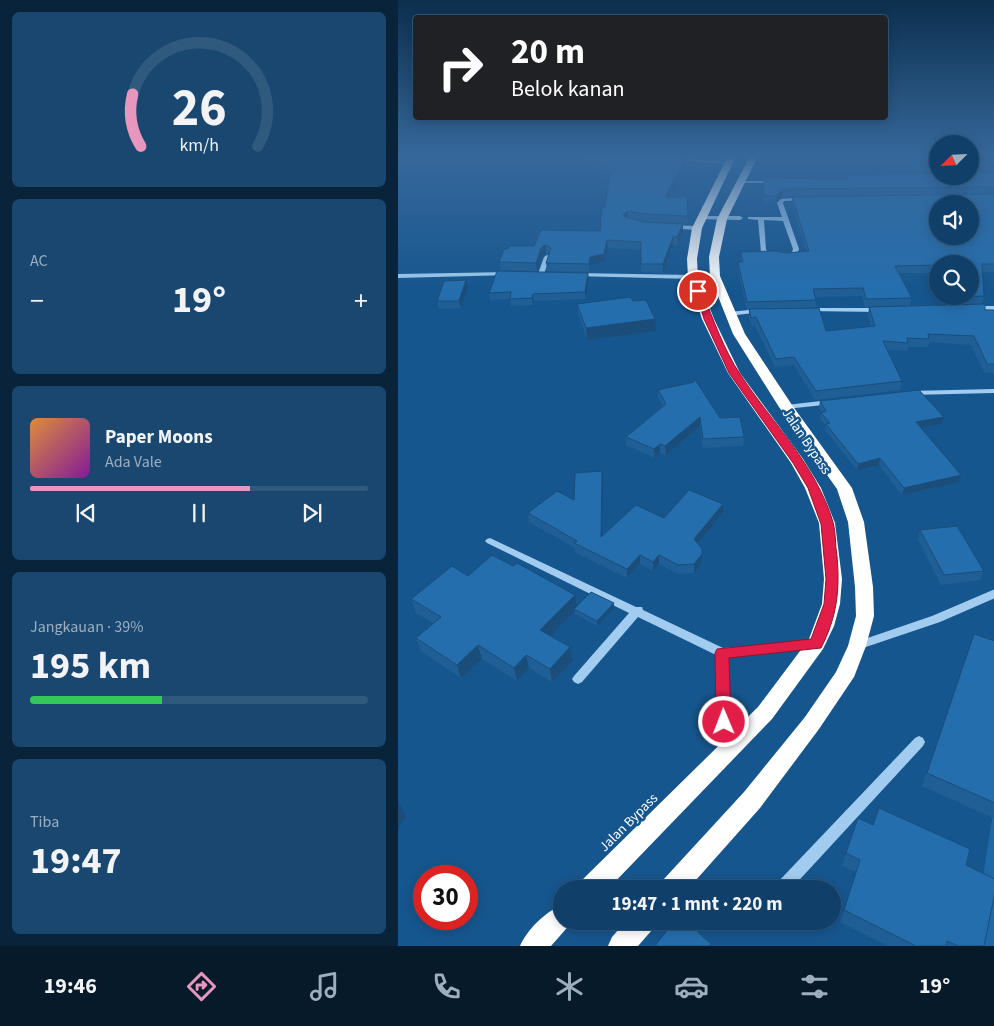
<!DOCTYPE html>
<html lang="id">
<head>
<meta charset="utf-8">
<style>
  :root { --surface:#10406a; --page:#194770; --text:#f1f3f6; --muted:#9cafc1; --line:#30597e; --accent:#e797bd }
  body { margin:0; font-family:"Source Sans 3",sans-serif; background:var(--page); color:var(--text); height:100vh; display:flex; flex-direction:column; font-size:19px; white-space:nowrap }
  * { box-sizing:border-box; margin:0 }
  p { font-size:16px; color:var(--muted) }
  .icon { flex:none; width:28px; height:28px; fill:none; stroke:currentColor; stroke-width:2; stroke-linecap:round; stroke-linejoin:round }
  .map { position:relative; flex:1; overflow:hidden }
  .sheet { display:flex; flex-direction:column; gap:12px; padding:12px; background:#09233a; width:398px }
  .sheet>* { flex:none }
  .top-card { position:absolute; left:15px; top:15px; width:475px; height:105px; border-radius:5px; box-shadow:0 2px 12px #0003,0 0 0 1px var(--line); background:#202124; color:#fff; overflow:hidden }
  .needle { width:32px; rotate:246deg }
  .tools { position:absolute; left:531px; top:135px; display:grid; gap:10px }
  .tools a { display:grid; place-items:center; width:50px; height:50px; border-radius:50%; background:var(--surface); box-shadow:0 2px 12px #0003,0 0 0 1px var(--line); font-size:25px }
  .speed { position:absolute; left:15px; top:865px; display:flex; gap:10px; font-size:25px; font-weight:700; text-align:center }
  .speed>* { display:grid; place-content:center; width:65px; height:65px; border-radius:50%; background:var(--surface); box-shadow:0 2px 12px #0003,0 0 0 1px var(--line); line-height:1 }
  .speed .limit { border:8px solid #d22; background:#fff; color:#111 }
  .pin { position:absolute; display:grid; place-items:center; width:42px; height:42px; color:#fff; margin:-21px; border:2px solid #fff; border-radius:50%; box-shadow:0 1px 5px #0007 }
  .me { position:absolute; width:55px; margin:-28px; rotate:359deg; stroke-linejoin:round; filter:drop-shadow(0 0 4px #0008) }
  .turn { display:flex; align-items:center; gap:18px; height:105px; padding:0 15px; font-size:22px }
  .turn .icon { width:65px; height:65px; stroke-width:2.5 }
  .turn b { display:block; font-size:35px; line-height:42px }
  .big { font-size:38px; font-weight:700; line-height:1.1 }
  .sheet .tile { flex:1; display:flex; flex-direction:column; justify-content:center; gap:8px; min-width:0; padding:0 18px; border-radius:8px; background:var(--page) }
  .sheet .dial { align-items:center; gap:0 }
  .dial svg { height:130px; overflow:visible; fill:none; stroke:var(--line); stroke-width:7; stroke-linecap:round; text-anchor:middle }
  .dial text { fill:var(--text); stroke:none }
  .song { display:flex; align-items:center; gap:15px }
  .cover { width:60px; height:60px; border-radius:8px; background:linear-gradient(135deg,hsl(30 70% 55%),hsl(290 70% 35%)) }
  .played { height:5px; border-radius:2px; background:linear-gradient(90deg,var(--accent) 65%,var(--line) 65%) }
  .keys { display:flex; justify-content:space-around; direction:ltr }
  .heat { display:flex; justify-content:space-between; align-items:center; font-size:28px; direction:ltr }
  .charge { height:8px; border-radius:4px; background:linear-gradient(90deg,#34c759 39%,var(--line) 0) }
  .trip { position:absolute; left:155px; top:880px; width:288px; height:50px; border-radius:25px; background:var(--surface); box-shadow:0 2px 12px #0003,0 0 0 1px var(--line); font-weight:700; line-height:50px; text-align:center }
  .tab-bar { display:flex; height:80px; justify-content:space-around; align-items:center; background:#061a2a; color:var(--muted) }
  .tab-bar .icon { width:35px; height:35px }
  .tab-bar .active { color:var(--accent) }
  .tab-bar b { font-size:22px; color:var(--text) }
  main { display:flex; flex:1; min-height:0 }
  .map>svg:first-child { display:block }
</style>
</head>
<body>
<main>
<section class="sheet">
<div class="tile dial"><svg viewBox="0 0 100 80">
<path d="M14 69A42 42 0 1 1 86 69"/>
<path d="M14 69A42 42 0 0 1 9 37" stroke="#e797bd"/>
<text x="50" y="56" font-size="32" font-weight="700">26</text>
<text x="50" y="72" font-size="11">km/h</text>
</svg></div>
<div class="tile"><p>AC</p>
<div class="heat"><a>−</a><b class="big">19°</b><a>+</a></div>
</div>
<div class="tile">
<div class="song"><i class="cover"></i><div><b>Paper Moons</b><p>Ada Vale</p></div></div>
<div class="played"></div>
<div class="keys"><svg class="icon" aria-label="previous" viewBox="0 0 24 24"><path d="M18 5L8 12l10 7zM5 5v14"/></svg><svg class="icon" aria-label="pause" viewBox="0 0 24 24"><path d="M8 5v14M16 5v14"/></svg><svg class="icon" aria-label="next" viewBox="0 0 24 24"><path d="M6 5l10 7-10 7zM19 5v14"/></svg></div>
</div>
<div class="tile"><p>Jangkauan · 39%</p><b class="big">195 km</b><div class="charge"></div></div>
<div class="tile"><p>Tiba</p><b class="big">19:47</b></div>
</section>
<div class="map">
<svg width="597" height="946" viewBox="0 0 597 946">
  <rect width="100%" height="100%" fill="#16568e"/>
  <path fill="#1f69a7" d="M596,807V946H574Z"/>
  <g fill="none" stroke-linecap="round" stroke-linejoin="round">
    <g fill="#a2ccef" fill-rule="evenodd">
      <path d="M269,158L330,162L332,163L330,164L271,159Z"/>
      <path d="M344,181H376L378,182L376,183H342V182Z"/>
      <path d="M406,197L409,199L408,200L386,201L385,203L401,249L399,254L387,258L384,256L394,252L395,249L385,221L366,220L368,250L377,256L372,257L363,252L360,220L350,219V217H384L379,203L383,199Z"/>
      <path d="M303,216H342L345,218L342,220L301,219V217Z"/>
      <path d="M272,225L299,226L302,228L299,230L270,228L269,227Z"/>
      <path d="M149,255L152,257L146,274L141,275L140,274L146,257Z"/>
      <path d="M110,272L112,273V275L0,278V274Z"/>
      <path d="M178,273L295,275L298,277L295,279L176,276V274Z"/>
      <path d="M576,306H597V310L574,309V307Z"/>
      <path d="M411,308H481L484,310L481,312L409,311L408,310Z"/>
      <path d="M361,309L364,311L363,312L331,316L328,314L331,312Z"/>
      <path d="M597,389V393L512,395L508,393L512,391Z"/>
      <path d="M432,400L436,402L435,404L388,409L384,407L388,405Z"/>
      <path d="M92,538L238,607H244L245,610L325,648L418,640L422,641L423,644L422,647L418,648L330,657L332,753L330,757L326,759L322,757L320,753L318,655L240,617L184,682L180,684L176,682L174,679L176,676L231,613L89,543L87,541L89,539Z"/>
      <path d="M597,589V598L542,622L459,650L455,649L453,646L455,643L534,616Z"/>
      <path d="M521,736L525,738L527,742L525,746L393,889H376L378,884L517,738Z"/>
    </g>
    <g fill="#fff" fill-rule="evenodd">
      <path d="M329,158H337L304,228L299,259L300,277L316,319L342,373L405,459L423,488L437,523L444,579L442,604L436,626L425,649L374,719L210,889H181L184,880L360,707L411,639L424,604L426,579L421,523L407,488L393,463L330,373L304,319L290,277L289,259L294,228Z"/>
      <path d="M351,158H359L329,219L321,257L322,276L347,334L394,405L454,488L466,522L475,587L476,616L468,646L456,677L421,729L362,808L290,889H262L265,880L346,792L407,717L438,672L450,646L458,616L457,587L450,522L439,489L381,407L335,334L312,276L311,257L319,219Z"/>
      <path d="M164,905V921H175L153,946H122C129,930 148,911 164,905Z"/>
      <path d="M228,921H257L254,930L240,946H210L214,937Z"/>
    </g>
  </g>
  <g fill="#205f95" fill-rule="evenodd">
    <path d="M188,158H289V162L271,197H289L290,224H285V231L280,245H275L265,273L243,272V250L210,248L206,262L192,265V272L149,271L148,263L151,255L148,253L144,256L139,271L103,270L101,262L110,249L136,246L202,231L207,207L211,179Z"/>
    <path d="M529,158H540V164Z"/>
    <path d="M572,158H597V194L385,196L377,203H365L366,178L447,179L448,176H572Z"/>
    <path d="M597,194V272H584L586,296L584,304L587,310H597V373H587L573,345L531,342L530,347H510L509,351L489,350L504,381L502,390L417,400L396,365L377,367L357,326H353L351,317V310H349L340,270V262H343V252L389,253L408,251L394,204V197ZM540,264H572V296H558V305L512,306L514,298L501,273H540ZM464,296L467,307H471L470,315L473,326L428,331L418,308V300L417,297Z"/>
    <path d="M191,279L188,299L136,301L135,305L113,306L112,299L92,300L91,293Z"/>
    <path d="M70,287L63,308L41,309L39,301Z"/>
    <path d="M235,301L258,331L189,340L181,316L179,304Z"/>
    <path d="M296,378L322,418L346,437L345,446L305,448L302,426L268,455L262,453L257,458L228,445V437L265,406L260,398V390L296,383Z"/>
    <path d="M422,401L544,424L523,428L563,475L561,482L504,495L481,465L459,470L427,430L428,425L422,419L423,413L424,412L421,407Z"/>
    <path d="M204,471L205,480L204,536L266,518L325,504V512L299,543L304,554V563L296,573L280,574L261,564L255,571L242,564L229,578L177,552V548L131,522L130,513L176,500Z"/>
    <path d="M522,530L586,571L582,580L543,585L520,540Z"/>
    <path d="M70,576L179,606L216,603V608L199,626L177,614V611L152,636L172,647L175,661L154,682L131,668L119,681L84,659L63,678L23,651L18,638L35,623L18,613L13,599Z"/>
    <path d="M576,634L597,641V819L524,786Z"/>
    <path d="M448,853L568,865L586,946H490L442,922L458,872L444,866Z"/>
  </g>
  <g fill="#1a4d79">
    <path d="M288,158H289V162L267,205V197Z"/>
    <path d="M385,189V196L377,203L378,196Z"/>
    <path d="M230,211V218L225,222V214Z"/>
    <path d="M285,224V231L280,245L279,237Z"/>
    <path d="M275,237V245L265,273V264Z"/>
    <path d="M209,240L210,248L206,262L192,265V272L191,264L192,257Z"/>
    <path d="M147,245L148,253L144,256L139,271L138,263L143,248Z"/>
    <path d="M190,273L191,279L188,299L187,292Z"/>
    <path d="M68,280L70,287L63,308L61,301Z"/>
    <path d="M135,294L136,301L135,305L134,298Z"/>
    <path d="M257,319L258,331L189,340L188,328Z"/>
    <path d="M302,417V426L268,455L267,446Z"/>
    <path d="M546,417L544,424L517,429L518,422Z"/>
    <path d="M262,444V453L257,458L256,449Z"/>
    <path d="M482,458L481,465L459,470L460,464Z"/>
    <path d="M204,471L205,480L204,546L203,537Z"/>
    <path d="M563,475L561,482L504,495L506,488Z"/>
    <path d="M325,504V512L296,548V539Z"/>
    <path d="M304,554V563L296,573V564Z"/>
    <path d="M242,555V564L229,578V569Z"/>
    <path d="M261,555V564L255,571V562Z"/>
    <path d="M177,595L179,608L176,609L177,611L145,643L142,630Z"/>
    <path d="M216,603V608L199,626V621Z"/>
    <path d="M80,645L84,659L63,678L59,665Z"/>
    <path d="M172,647L175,661L154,682L152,669Z"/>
    <path d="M128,655L131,668L119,681L116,668Z"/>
    <path d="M2,804L8,817L0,828V806Z"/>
  </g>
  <g fill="#256ead" stroke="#1a4d79" fill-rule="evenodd">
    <path d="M195,158H288L267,197H289L290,216L247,214L230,211L225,214L227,217L246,222L285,224L279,237H275L265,264H243V242L209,240L206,254L192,257L191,264L148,263L153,248L147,245L143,248L138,263L101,262L106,249H110L111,246H136L143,230L202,231L204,207H207L212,173Z"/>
    <rect x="572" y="158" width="25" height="9"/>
    <path d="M597,172V187L385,189L378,196H366V178L449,179L448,176L540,173V176H572V173Z"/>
    <path d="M597,194V264H584L586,296L560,297V296H572V264H540V265L497,266L514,298L468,299L465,288L415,289L418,300L349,302L340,262H345L343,252L376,251L389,253L411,251L394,197ZM540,204H572V236H540Z"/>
    <path d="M99,271L190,273L187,292L135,294L134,298L112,299L113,292L91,293Z"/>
    <path d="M68,280L61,301H39L46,281Z"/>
    <path d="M232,297L235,301L248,300L257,319L188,328L179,304Z"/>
    <path d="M587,304V310H597V364H589L576,336L530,334L531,339L509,338L510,343L485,341L504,381L418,391L396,357L378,359L358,317L353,318L351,309L421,308L428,331L477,326L471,307Z"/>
    <path d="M296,378L322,418L342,417L346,437L305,439L302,417L267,446L262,444L256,449L228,437L268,404L260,390L296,382Z"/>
    <path d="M521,390L546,417L518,422L563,475L506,488L482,458L460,464L428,424L432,423L423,413L428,411L422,401Z"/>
    <path d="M204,471L203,537L238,505L266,518L291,490L325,504L296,539L304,549V554L296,564L280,565L261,555L255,562L242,555L229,569L176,543L179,541L130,513L159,491L176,500L177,473Z"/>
    <path d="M559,526L586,571L546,575L522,530Z"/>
    <path d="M94,555L115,566L119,563L177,595L142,630L172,647L152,669L128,655L116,668L80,645L59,665L18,638L43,617L13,599L54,566L70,576Z"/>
    <path d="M193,592L216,603L199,621L176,609Z"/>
    <path d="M576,634L597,641V803L529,773Z"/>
    <path d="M481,808L572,849L568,865L597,879V892L586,946H560L549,941L548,946H518L446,910L462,860L448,853L460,818L475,825Z"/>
    <path d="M276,921H288L313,944L311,946H257Z"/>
  </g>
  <linearGradient id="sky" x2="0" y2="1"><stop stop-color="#0c2f4e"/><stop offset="0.54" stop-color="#36689b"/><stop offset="1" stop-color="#36689b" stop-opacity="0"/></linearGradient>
  <rect width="597" height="290" fill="url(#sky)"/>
  <path fill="#e11d48" stroke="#92132f" d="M297,289L304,291C315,319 326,350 342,374C374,423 418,465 435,522C438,533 437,545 439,556C442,590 439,617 423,648L331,658L333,722L331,727L326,729L320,727L318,722L317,653L319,649L413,639L426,604L428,579L423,524L410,488L395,463L331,373L306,319Z"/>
  <g text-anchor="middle" stroke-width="5" stroke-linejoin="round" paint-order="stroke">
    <g font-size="14" fill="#fff" stroke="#16568e">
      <text transform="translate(409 441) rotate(56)" y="5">Jalan Bypass</text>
      <text transform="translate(230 822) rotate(-45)" y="5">Jalan Bypass</text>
    </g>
  </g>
</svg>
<div class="tools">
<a><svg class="needle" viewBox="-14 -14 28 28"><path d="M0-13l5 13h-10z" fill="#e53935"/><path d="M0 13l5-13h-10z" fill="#9cafc1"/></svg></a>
<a><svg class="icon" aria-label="sound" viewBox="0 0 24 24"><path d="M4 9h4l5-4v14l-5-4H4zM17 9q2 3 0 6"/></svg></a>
<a><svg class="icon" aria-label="search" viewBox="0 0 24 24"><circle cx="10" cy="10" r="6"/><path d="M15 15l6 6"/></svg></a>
</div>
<div class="speed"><div class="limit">30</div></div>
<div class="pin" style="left:300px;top:291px;background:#d93025"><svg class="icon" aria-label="arrive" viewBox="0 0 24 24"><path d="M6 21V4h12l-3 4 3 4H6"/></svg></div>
<svg class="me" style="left:326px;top:722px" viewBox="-20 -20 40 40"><circle r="17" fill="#e11d48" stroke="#fff" stroke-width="3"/><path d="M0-11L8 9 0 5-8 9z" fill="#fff"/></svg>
<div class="trip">19:47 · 1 mnt · 220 m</div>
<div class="top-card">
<div class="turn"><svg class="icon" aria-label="right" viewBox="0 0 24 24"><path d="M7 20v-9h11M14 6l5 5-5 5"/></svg><div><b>20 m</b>Belok kanan</div></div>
</div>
</div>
</main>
<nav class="tab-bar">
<b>19:46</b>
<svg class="icon active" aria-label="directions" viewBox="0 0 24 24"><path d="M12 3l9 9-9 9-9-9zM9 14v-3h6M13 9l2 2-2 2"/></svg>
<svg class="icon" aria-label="music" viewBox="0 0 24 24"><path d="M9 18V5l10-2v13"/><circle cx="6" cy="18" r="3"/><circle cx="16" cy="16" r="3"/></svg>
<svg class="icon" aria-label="phone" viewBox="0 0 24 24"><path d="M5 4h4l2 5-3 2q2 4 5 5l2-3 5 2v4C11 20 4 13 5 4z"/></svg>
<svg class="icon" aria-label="climate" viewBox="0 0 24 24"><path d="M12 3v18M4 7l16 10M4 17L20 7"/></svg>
<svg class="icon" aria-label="car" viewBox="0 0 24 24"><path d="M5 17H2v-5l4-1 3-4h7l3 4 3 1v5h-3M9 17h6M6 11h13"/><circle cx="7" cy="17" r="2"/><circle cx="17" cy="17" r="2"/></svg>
<svg class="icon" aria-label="filters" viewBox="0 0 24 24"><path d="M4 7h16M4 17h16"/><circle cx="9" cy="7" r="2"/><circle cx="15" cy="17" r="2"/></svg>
<b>19°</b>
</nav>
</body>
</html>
